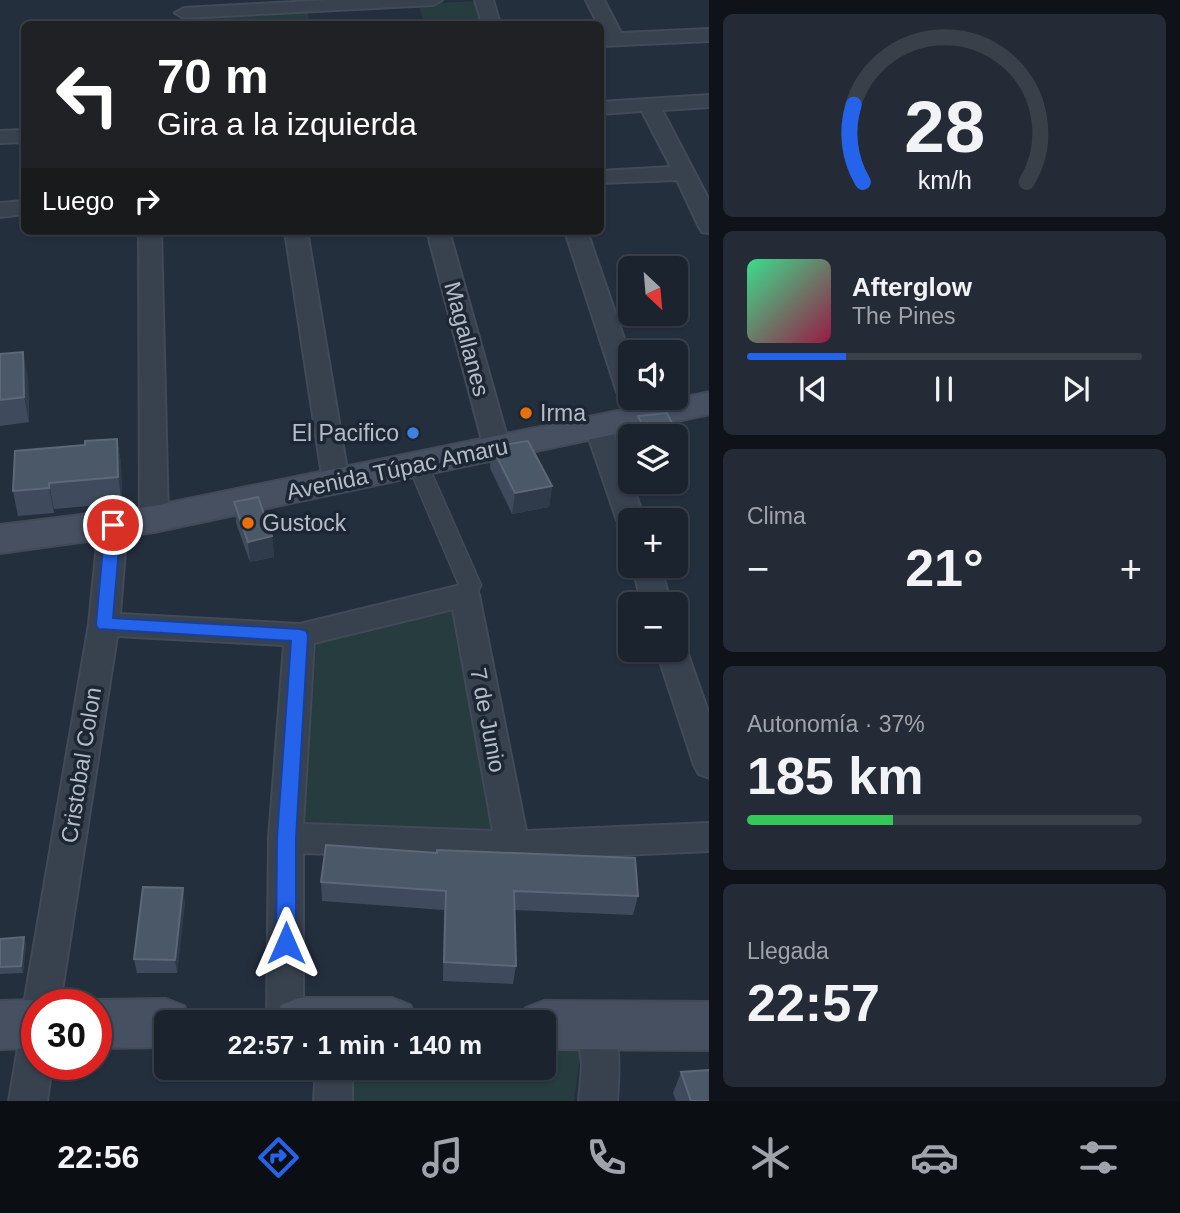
<!DOCTYPE html>
<html lang="es">
<head>
<meta charset="utf-8">
<style>
  :root { --surface:#1b232e; --page:#242b36; --text:#f1f3f6; --muted:#a0a4aa; --line:#39404a; --accent:#2563eb }
  body { margin:0; font-family:Helvetica,sans-serif; background:var(--page); color:var(--text); height:100vh; display:flex; flex-direction:column; font-size:26px; white-space:nowrap }
  * { box-sizing:border-box; margin:0 }
  p { font-size:23px; color:var(--muted) }
  .icon { flex:none; width:38px; height:38px; fill:none; stroke:currentColor; stroke-width:2; stroke-linecap:round; stroke-linejoin:round }
  .map { position:relative; flex:1; overflow:hidden }
  .side { display:flex; flex-direction:column; gap:14px; padding:14px; background:#0f1319; width:471px }
  .side>* { flex:none }
  .top-card { position:absolute; left:21px; top:21px; width:583px; height:214px; border-radius:10px; box-shadow:0 2px 5px #0004,0 0 0 2px var(--line); background:#202124; color:#fff; overflow:hidden }
  .needle { width:46px; rotate:154deg }
  .controls { position:absolute; left:618px; top:256px; display:grid; gap:14px }
  .controls a { display:grid; place-items:center; width:70px; height:70px; border-radius:10px; background:var(--surface); box-shadow:0 2px 5px #0004,0 0 0 2px var(--line); font-size:35px }
  .speed { position:absolute; left:21px; top:989px; display:flex; gap:14px; font-size:35px; font-weight:700; text-align:center }
  .speed>* { display:grid; place-content:center; width:91px; height:91px; border-radius:50%; background:var(--surface); box-shadow:0 2px 5px #0004,0 0 0 2px var(--line); line-height:1 }
  .speed .limit { border:10px solid #d22; background:#fff; color:#111 }
  .pin { position:absolute; display:grid; place-items:center; width:60px; height:60px; color:#fff; margin:-30px; border:4px solid #fff; border-radius:50%; box-shadow:0 2px 7px #0007 }
  .me { position:absolute; width:77px; margin:-38px; rotate:0deg; stroke-linejoin:round; filter:drop-shadow(0 0 5px #0008) }
  .turn { display:flex; align-items:center; gap:24px; height:147px; padding:0 21px; font-size:32px }
  .turn .icon { width:91px; height:91px; stroke-width:2.5 }
  .turn b { display:block; font-size:49px; line-height:60px }
  .then { display:flex; align-items:center; height:66px; padding:0 21px; background:#0003; gap:14px; font-size:26px }
  .big { font-size:52px; font-weight:700; line-height:1.1 }
  .side .card { flex:1; display:flex; flex-direction:column; justify-content:center; gap:10px; min-width:0; padding:0 24px; border-radius:10px; background:var(--page) }
  .side .dial { align-items:center; gap:0 }
  .dial svg { height:182px; overflow:visible; fill:none; stroke:var(--line); stroke-width:7; stroke-linecap:round; text-anchor:middle }
  .dial text { fill:var(--text); stroke:none }
  .song { display:flex; align-items:center; gap:21px }
  .cover { width:84px; height:84px; border-radius:10px; background:linear-gradient(135deg,hsl(150 70% 55%),hsl(340 70% 35%)) }
  .played { height:7px; border-radius:4px; background:linear-gradient(90deg,var(--accent) 25%,var(--line) 25%) }
  .keys { display:flex; justify-content:space-around; direction:ltr }
  .heat { display:flex; justify-content:space-between; align-items:center; font-size:38px; direction:ltr }
  .charge { height:10px; border-radius:5px; background:linear-gradient(90deg,#34c759 37%,var(--line) 0) }
  .trip { position:absolute; left:154px; top:1010px; width:402px; height:70px; border-radius:10px; background:var(--surface); box-shadow:0 2px 5px #0004,0 0 0 2px var(--line); font-weight:700; line-height:70px; text-align:center }
  .tab-bar { display:flex; height:112px; justify-content:space-around; align-items:center; background:#0b0e12; color:var(--muted) }
  .tab-bar .icon { width:49px; height:49px }
  .tab-bar .current { color:var(--accent) }
  .tab-bar b { font-size:32px; color:var(--text) }
  main { display:flex; flex:1; min-height:0 }
  .map>svg:first-child { display:block }
</style>
</head>
<body>
<main>
<div class="map">
<svg width="710" height="1101" viewBox="0 0 710 1101">
  <rect width="100%" height="100%" fill="#242f3e"/>
  <g fill="#263c3f">
    <path d="M477,1L485,24H425L418,4Z"/>
    <path d="M300,10L308,13L309,24H191V18L195,16Z"/>
    <path d="M450,605L462,610L499,830L303,824L317,638Z"/>
    <path d="M544,1046L581,1049L574,1101H346V1068H544Z"/>
  </g>
  <g fill="none" stroke-linecap="round" stroke-linejoin="round">
    <defs>
      <path id="pedestrian" d="M418,458L425,460L428,465L481,585L473,601L465,603L457,601L454,595L459,585L408,465L411,460Z"/>
      <g id="minor">
        <path d="M329,0H442L433,5L184,18L175,13L184,8Z"/>
        <path d="M475,0H493L500,24H482Z"/>
        <path d="M586,0H604L621,33L710,29V41L600,46V34H603Z"/>
        <path d="M710,95V107L662,110L710,202V233L702,232L699,227L677,180L600,183V171L671,167L642,111L600,114V102Z"/>
        <path d="M24,130V142L0,143V131Z"/>
        <path d="M24,201V214L0,217V203Z"/>
        <path d="M139,231H161L168,519L164,526L154,529L144,526L140,519Z"/>
        <path d="M285,231H307L349,482L345,489L336,491L327,489L323,482Z"/>
        <path d="M427,231H449L510,448L506,454L497,457L488,454L484,448Z"/>
        <path d="M565,231H587L630,356V397L639,398L630,400L621,398L617,392Z"/>
        <path d="M598,418L607,421L611,427L645,520H630V529L621,527L617,520L585,427L589,421Z"/>
        <path d="M113,515L123,518L127,525L120,614L300,624L465,584L475,587L479,595L526,831L710,823V851L512,860L303,853V1022H267L269,838L284,645L117,636L60,1004H37V1019L29,1016L24,1004L89,624L99,525L103,518ZM453,609L493,831L303,824L314,643Z"/>
        <path d="M632,565H660L671,604H642Z"/>
        <path d="M676,639L682,641L686,649L710,717V778L699,774L694,765L656,649H676Z"/>
        <path d="M596,1009L609,1014C621,1041 619,1072 617,1101H579L582,1066L578,1026L583,1014Z"/>
        <path d="M37,1025V1064H52L47,1101H9L19,1042L24,1030Z"/>
        <path d="M316,1068H352V1101H314Z"/>
      </g>
      <g id="secondary">
        <path d="M710,392V414L154,532L0,553V525L154,506Z"/>
        <path d="M299,998H392L410,1005L417,1022H274L281,1005Z"/>
        <path d="M166,999L184,1006L191,1022H166V1047L96,1048V1004H85L96,1000Z"/>
        <path d="M37,1000L48,1004H37V1048L0,1049V1001Z"/>
        <path d="M544,1001L710,1002V1050L544,1049V1022H520L526,1008Z"/>
      </g>
    </defs>
    <use href="#pedestrian" stroke="#414a57" stroke-width="3"/>
    <use href="#minor" stroke="#414a57" stroke-width="4"/>
    <use href="#secondary" stroke="#414a57" stroke-width="4"/>
    <use href="#pedestrian" fill="#38414e" fill-rule="evenodd"/>
    <use href="#minor" fill="#38414e" fill-rule="evenodd"/>
    <use href="#secondary" fill="#465061" fill-rule="evenodd"/>
  </g>
  <g fill="#3f4b5c">
    <path d="M0,354L28,377L29,422L0,426Z"/>
    <path d="M667,413L680,439L676,459V436H635L638,416Z"/>
    <path d="M117,439L121,464L122,503L54,509V513L18,516L13,491L85,445Z"/>
    <path d="M492,447L552,486L549,507L512,514L490,468Z"/>
    <path d="M234,502L272,536L274,557L250,562L236,523Z"/>
    <path d="M321,882L638,896L633,915L514,910L516,966L513,984L443,981L444,910L322,901Z"/>
    <path d="M185,901L177,973H137L134,959Z"/>
    <path d="M0,939L26,944L23,973L0,974Z"/>
    <path d="M681,1072L710,1101H676L673,1093Z"/>
  </g>
  <g fill="#2f3b4b">
    <path d="M23,352L28,377L29,422L24,397Z"/>
    <path d="M117,439L121,464L122,503L118,477Z"/>
    <path d="M49,483L54,509V513L49,488Z"/>
    <path d="M552,486L549,507L512,514L515,493Z"/>
    <path d="M272,536L274,557L250,562L248,542Z"/>
    <path d="M183,888L185,901L177,973L175,960Z"/>
    <path d="M24,937L26,944L23,973L21,966Z"/>
  </g>
  <g fill="#4b5868" stroke="#5c6777" stroke-width="2">
    <path d="M23,352L24,397L0,400V354Z"/>
    <path d="M667,413L680,439L676,440V436H647L638,416Z"/>
    <path d="M117,439L118,477L49,483V488L13,491L15,451L85,445V441Z"/>
    <path d="M528,441L552,486L515,493L492,447Z"/>
    <path d="M258,497L272,536L248,542L234,502Z"/>
    <path d="M326,845L437,853V850L635,858L638,896L514,891L516,966L444,962L446,891L321,882Z"/>
    <path d="M143,887L183,888L175,960L134,959Z"/>
    <path d="M24,937L21,966L0,967V939Z"/>
    <path d="M710,1070V1101H691L681,1072Z"/>
  </g>
  <path fill="#2563eb" stroke="#184099" stroke-width="2" d="M113,520L121,525L113,618L300,629L306,631L308,635L296,838V943L293,950L286,952L279,950L276,943L277,838L291,641L98,629L96,624L105,525Z"/>
  <g fill="#e8710a" stroke="#1d2633" stroke-width="2.5">
    <circle cx="526" cy="413" r="7"/>
    <circle cx="248" cy="523" r="7"/>
  </g>
  <circle fill="#3f7fe0" stroke="#1d2633" stroke-width="2.5" cx="413" cy="433" r="7"/>
  <g text-anchor="middle" stroke-width="7" stroke-linejoin="round" paint-order="stroke">
    <g font-size="23" fill="#b4bcc9" stroke="#1d2633">
      <text transform="translate(467 339) rotate(75)" y="8">Magallanes</text>
      <text transform="translate(397 469) rotate(-12)" y="8">Avenida Túpac Amaru</text>
      <text transform="translate(488 720) rotate(79)" y="8">7 de Junio</text>
      <text transform="translate(81 765) rotate(-81)" y="8">Cristobal Colon</text>
    </g>
    <g font-size="23" fill="#b4bcc9" stroke="#1d2633" text-anchor="start">
      <text x="540" y="421">Irma</text>
      <text x="399" y="441" text-anchor="end">El Pacifico</text>
      <text x="262" y="531">Gustock</text>
    </g>
  </g>
</svg>
<div class="controls">
<a><svg class="needle" viewBox="-14 -14 28 28"><path d="M0-13l5 13h-10z" fill="#e53935"/><path d="M0 13l5-13h-10z" fill="#a0a4aa"/></svg></a>
<a><svg class="icon" aria-label="sound" viewBox="0 0 24 24"><path d="M4 9h4l5-4v14l-5-4H4zM17 9q2 3 0 6"/></svg></a>
<a><svg class="icon" aria-label="layers" viewBox="0 0 24 24"><path d="M12 4l9 5-9 5-9-5zM3 14l9 5 9-5"/></svg></a>
<a>+</a>
<a>−</a>
</div>
<div class="speed"><div class="limit">30</div></div>
<div class="pin" style="left:113px;top:525px;background:#d93025"><svg class="icon" aria-label="arrive" viewBox="0 0 24 24"><path d="M6 21V4h12l-3 4 3 4H6"/></svg></div>
<svg class="me" style="left:286px;top:943px" viewBox="-20 -20 40 40"><path d="M0-17L14 15 0 8-14 15z" fill="#2563eb" stroke="#fff" stroke-width="4"/></svg>
<div class="trip">22:57 · 1 min · 140 m</div>
<div class="top-card">
<div class="turn"><svg class="icon" aria-label="left" viewBox="0 0 24 24"><path d="M17 20v-9H6M10 6l-5 5 5 5"/></svg><div><b>70 m</b>Gira a la izquierda</div></div>
<div class="then">Luego<svg class="icon" aria-label="right" viewBox="0 0 24 24"><path d="M7 20v-9h11M14 6l5 5-5 5"/></svg></div>
</div>
</div>
<section class="side">
<div class="card dial"><svg viewBox="0 0 100 80">
<path d="M14 69A42 42 0 1 1 86 69"/>
<path d="M14 69A42 42 0 0 1 10 35" stroke="#2563eb"/>
<text x="50" y="56" font-size="32" font-weight="700">28</text>
<text x="50" y="72" font-size="11">km/h</text>
</svg></div>
<div class="card">
<div class="song"><i class="cover"></i><div><b>Afterglow</b><p>The Pines</p></div></div>
<div class="played"></div>
<div class="keys"><svg class="icon" aria-label="previous" viewBox="0 0 24 24"><path d="M18 5L8 12l10 7zM5 5v14"/></svg><svg class="icon" aria-label="pause" viewBox="0 0 24 24"><path d="M8 5v14M16 5v14"/></svg><svg class="icon" aria-label="next" viewBox="0 0 24 24"><path d="M6 5l10 7-10 7zM19 5v14"/></svg></div>
</div>
<div class="card"><p>Clima</p>
<div class="heat"><a>−</a><b class="big">21°</b><a>+</a></div>
</div>
<div class="card"><p>Autonomía · 37%</p><b class="big">185 km</b><div class="charge"></div></div>
<div class="card"><p>Llegada</p><b class="big">22:57</b></div>
</section>
</main>
<nav class="tab-bar">
<b>22:56</b>
<svg class="icon current" aria-label="directions" viewBox="0 0 24 24"><path d="M12 3l9 9-9 9-9-9zM9 14v-3h6M13 9l2 2-2 2"/></svg>
<svg class="icon" aria-label="music" viewBox="0 0 24 24"><path d="M9 18V5l10-2v13"/><circle cx="6" cy="18" r="3"/><circle cx="16" cy="16" r="3"/></svg>
<svg class="icon" aria-label="phone" viewBox="0 0 24 24"><path d="M5 4h4l2 5-3 2q2 4 5 5l2-3 5 2v4C11 20 4 13 5 4z"/></svg>
<svg class="icon" aria-label="climate" viewBox="0 0 24 24"><path d="M12 3v18M4 7l16 10M4 17L20 7"/></svg>
<svg class="icon" aria-label="car" viewBox="0 0 24 24"><path d="M5 17H2v-5l4-1 3-4h7l3 4 3 1v5h-3M9 17h6M6 11h13"/><circle cx="7" cy="17" r="2"/><circle cx="17" cy="17" r="2"/></svg>
<svg class="icon" aria-label="filters" viewBox="0 0 24 24"><path d="M4 7h16M4 17h16"/><circle cx="9" cy="7" r="2"/><circle cx="15" cy="17" r="2"/></svg>
</nav>
</body>
</html>
